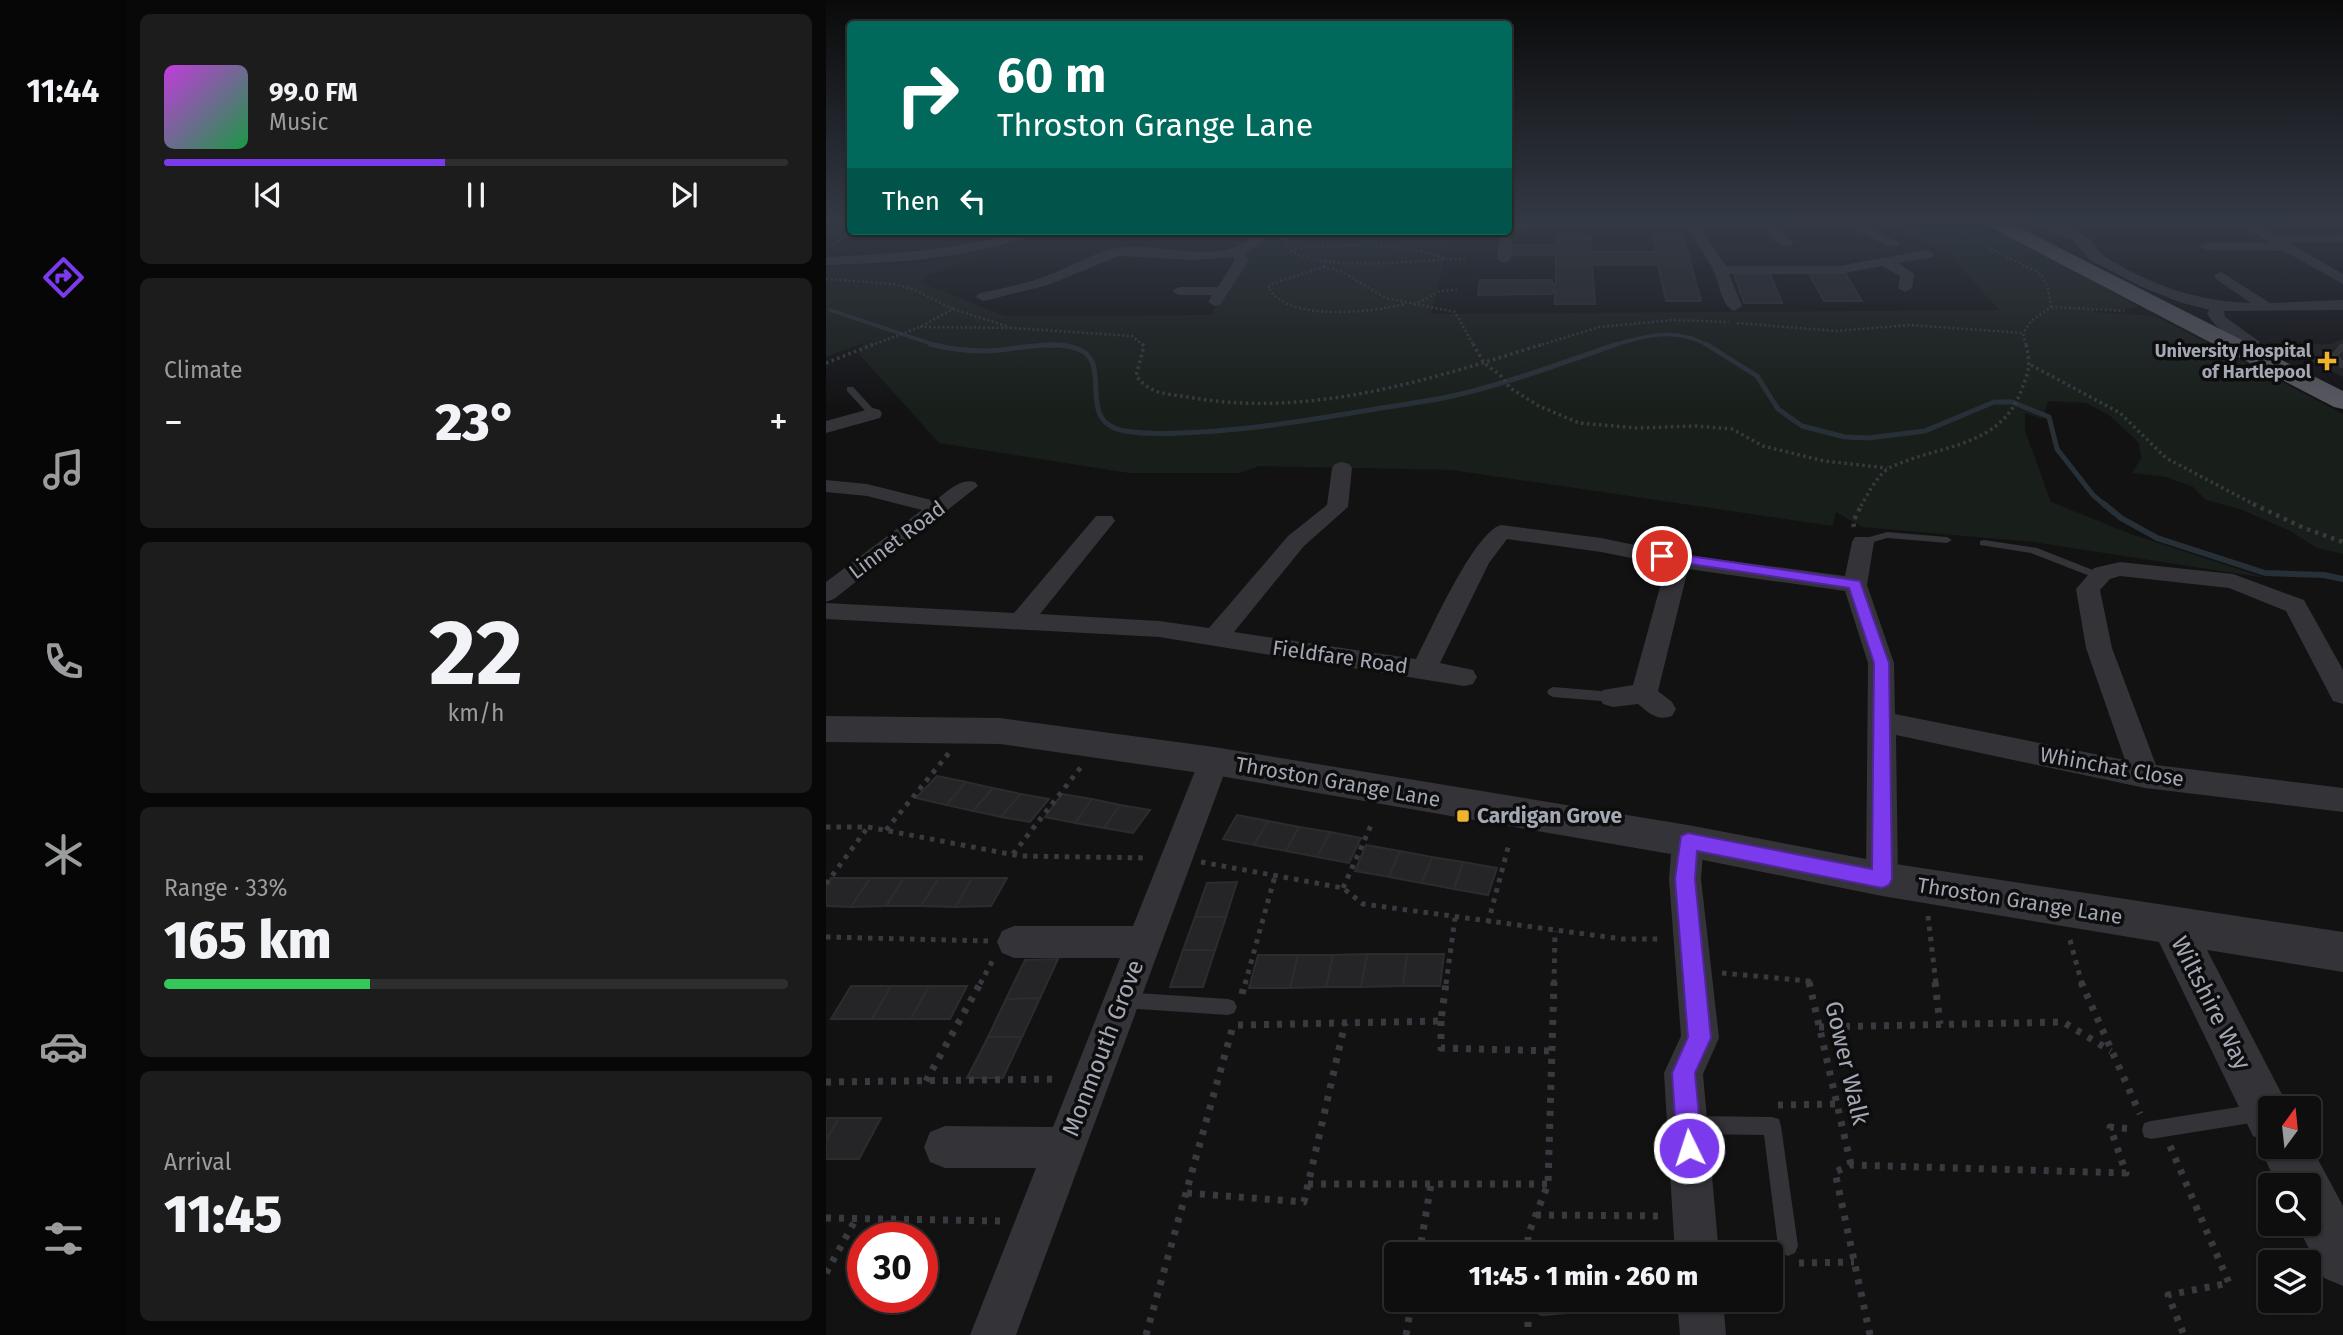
<!DOCTYPE html>
<html lang="en">
<head>
<meta charset="utf-8">
<style>
  :root { --surface:#0e0e0e; --page:#1c1c1c; --text:#f1f3f6; --muted:#9b9c9e; --line:#2e2e2e; --accent:#7c3aed }
  body { margin:0; font-family:"Fira Sans",sans-serif; background:var(--page); color:var(--text); height:100vh; display:flex; flex-direction:column; font-size:26px; white-space:nowrap }
  * { box-sizing:border-box; margin:0 }
  p { font-size:23px; color:var(--muted) }
  .icon { flex:none; width:38px; height:38px; fill:none; stroke:currentColor; stroke-width:2; stroke-linecap:round; stroke-linejoin:round }
  .map { position:relative; flex:1; overflow:hidden }
  .panel { display:flex; flex-direction:column; gap:14px; padding:14px; background:#080808; width:700px }
  .panel>* { flex:none }
  .banner { position:absolute; left:21px; top:21px; width:665px; height:214px; border-radius:7px; box-shadow:0 2px 5px #0004,0 0 0 2px var(--line); background:#00695c; color:#fff; overflow:hidden }
  .needle { width:46px; rotate:15deg }
  .tools { position:absolute; left:1432px; top:1096px; display:grid; gap:14px }
  .tools a { display:grid; place-items:center; width:63px; height:63px; border-radius:7px; background:var(--surface); box-shadow:0 2px 5px #0004,0 0 0 2px var(--line); font-size:35px }
  .speed { position:absolute; left:21px; top:1222px; display:flex; gap:14px; font-size:35px; font-weight:700; text-align:center }
  .speed>* { display:grid; place-content:center; width:91px; height:91px; border-radius:50%; background:var(--surface); box-shadow:0 2px 5px #0004,0 0 0 2px var(--line); line-height:1 }
  .speed .limit { border:10px solid #d22; background:#fff; color:#111 }
  .pin { position:absolute; display:grid; place-items:center; width:60px; height:60px; color:#fff; margin:-30px; border:4px solid #fff; border-radius:50%; box-shadow:0 2px 7px #0007 }
  .me { position:absolute; width:77px; margin:-38px; rotate:356deg; stroke-linejoin:round; filter:drop-shadow(0 0 5px #0008) }
  .turn { display:flex; align-items:center; gap:24px; height:147px; padding:0 35px; font-size:32px }
  .turn .icon { width:91px; height:91px; stroke-width:2.5 }
  .turn b { display:block; font-size:49px; line-height:60px }
  .then { display:flex; align-items:center; height:66px; padding:0 35px; background:#0003; gap:14px; font-size:26px }
  .big { font-size:52px; font-weight:800; line-height:1.1 }
  .panel .tile { flex:1; display:flex; flex-direction:column; justify-content:center; gap:10px; min-width:0; padding:0 24px; border-radius:10px; background:var(--page) }
  .panel .dial { align-items:center; gap:0 }
  .dial b { font-size:91px; line-height:1 }
  .song { display:flex; align-items:center; gap:21px }
  .cover { width:84px; height:84px; border-radius:10px; background:linear-gradient(135deg,hsl(290 70% 55%),hsl(140 70% 35%)) }
  .played { height:7px; border-radius:4px; background:linear-gradient(90deg,var(--accent) 45%,var(--line) 45%) }
  .keys { display:flex; justify-content:space-around; direction:ltr }
  .heat { display:flex; justify-content:space-between; align-items:center; font-size:38px; direction:ltr }
  .charge { height:10px; border-radius:5px; background:linear-gradient(90deg,#34c759 33%,var(--line) 0) }
  .trip { position:absolute; left:558px; top:1242px; width:399px; height:70px; border-radius:7px; background:var(--surface); box-shadow:0 2px 5px #0004,0 0 0 2px var(--line); font-weight:800; line-height:70px; text-align:center }
  main { display:flex; flex:1; min-height:0 }
  .menu { display:flex; flex-direction:column; width:126px; justify-content:space-around; align-items:center; background:#060606; color:var(--muted) }
  .menu .icon { width:49px; height:49px }
  .menu .selected { color:var(--accent) }
  .menu b { font-size:32px; color:var(--text) }
  .map>svg:first-child { display:block }
</style>
</head>
<body>
<main>
<nav class="menu">
<b>11:44</b>
<svg class="icon selected" aria-label="directions" viewBox="0 0 24 24"><path d="M12 3l9 9-9 9-9-9zM9 14v-3h6M13 9l2 2-2 2"/></svg>
<svg class="icon" aria-label="music" viewBox="0 0 24 24"><path d="M9 18V5l10-2v13"/><circle cx="6" cy="18" r="3"/><circle cx="16" cy="16" r="3"/></svg>
<svg class="icon" aria-label="phone" viewBox="0 0 24 24"><path d="M5 4h4l2 5-3 2q2 4 5 5l2-3 5 2v4C11 20 4 13 5 4z"/></svg>
<svg class="icon" aria-label="climate" viewBox="0 0 24 24"><path d="M12 3v18M4 7l16 10M4 17L20 7"/></svg>
<svg class="icon" aria-label="car" viewBox="0 0 24 24"><path d="M5 17H2v-5l4-1 3-4h7l3 4 3 1v5h-3M9 17h6M6 11h13"/><circle cx="7" cy="17" r="2"/><circle cx="17" cy="17" r="2"/></svg>
<svg class="icon" aria-label="filters" viewBox="0 0 24 24"><path d="M4 7h16M4 17h16"/><circle cx="9" cy="7" r="2"/><circle cx="15" cy="17" r="2"/></svg>
</nav>
<section class="panel">
<div class="tile">
<div class="song"><i class="cover"></i><div><b>99.0 FM</b><p>Music</p></div></div>
<div class="played"></div>
<div class="keys"><svg class="icon" aria-label="previous" viewBox="0 0 24 24"><path d="M18 5L8 12l10 7zM5 5v14"/></svg><svg class="icon" aria-label="pause" viewBox="0 0 24 24"><path d="M8 5v14M16 5v14"/></svg><svg class="icon" aria-label="next" viewBox="0 0 24 24"><path d="M6 5l10 7-10 7zM19 5v14"/></svg></div>
</div>
<div class="tile"><p>Climate</p>
<div class="heat"><a>−</a><b class="big">23°</b><a>+</a></div>
</div>
<div class="tile dial"><b>22</b><p>km/h</p></div>
<div class="tile"><p>Range · 33%</p><b class="big">165 km</b><div class="charge"></div></div>
<div class="tile"><p>Arrival</p><b class="big">11:45</b></div>
</section>
<div class="map">
<svg width="1517" height="1335" viewBox="0 0 1517 1335">
  <rect width="100%" height="100%" fill="#121213"/>
  <path fill="#1e1e20" d="M1517,339V377L1453,345L1506,344Z"/>
  <path fill="#181e19" d="M1059,223H1160L1163,225L1154,224L1215,252L1313,307L1292,311L1270,309L1268,312L1329,316L1517,414V554L1491,548L1464,531L1414,509L1380,500L1367,487L1340,477L1306,473L1315,458L1313,443L1284,416L1260,403L1222,401L1216,419L1199,413V431L1225,502L1305,534L1440,578L1207,542L1036,527L1010,512L1007,526L626,470L433,466L414,473H303L113,443L32,353L38,343L0,357V266L97,263L161,251L165,254L103,275L94,282L179,316L385,315L433,231H626L605,314L1173,310L1122,254Z"/>
  <g fill="none" stroke-linecap="round" stroke-linejoin="round">
    <g stroke="#283037" stroke-width="3.5">
      <path d="M4,235L24,223"/>
      <path d="M4,310L112,346"/>
      <path d="M223,346H228"/>
      <path d="M786,346C819,335 851,327 883,346"/>
    </g>
    <g stroke="#283037" stroke-width="5">
      <path d="M104,344C123,349 142,351 162,351C189,350 225,339 252,349C289,363 247,422 299,431C334,437 395,431 431,427C475,422 518,414 562,407C586,403 611,400 635,394C688,381 739,362 791,344"/>
      <path d="M880,344L931,376L952,409L976,426L1019,437L1042,438L1099,431L1168,402H1186L1223,417L1231,449L1267,495L1280,506"/>
    </g>
    <path stroke="#283037" stroke-width="6" d="M1278,504L1295,518L1331,538L1439,573L1498,575L1517,579"/>
  </g>
  <g fill="#252527" stroke="#2c2c2f" stroke-width="2">
    <path d="M826,235H857L875,301H840L832,265H766L769,304H729V291H726V294L652,295L654,280H726V284H730V255H685L686,245H731V236H765L766,252H830Z"/>
    <path d="M983,273H1019L1036,301H998Z"/>
    <path d="M908,274H944L956,303H918Z"/>
    <path d="M111,776L140,782L120,805L90,798Z"/>
    <path d="M140,782L167,788L147,811L120,805Z"/>
    <path d="M167,788L195,794L175,817L147,811Z"/>
    <path d="M195,794L223,799L204,822L175,817Z"/>
    <path d="M236,794L266,799L249,823L219,817Z"/>
    <path d="M266,799L294,805L278,828L249,823Z"/>
    <path d="M294,805L324,810L307,833L278,828Z"/>
    <path d="M411,815L442,821L428,845L397,839Z"/>
    <path d="M442,821L473,827L460,851L428,845Z"/>
    <path d="M473,827L504,832L491,857L460,851Z"/>
    <path d="M504,832L535,838L523,863L491,857Z"/>
    <path d="M540,845L574,851L563,877L529,871Z"/>
    <path d="M574,851L606,857L596,883L563,877Z"/>
    <path d="M606,857L637,862L628,889L596,883Z"/>
    <path d="M637,862L671,868L662,895L628,889Z"/>
    <path d="M5,878H44L25,907L0,906V886Z"/>
    <path d="M44,878H78L60,906L25,907Z"/>
    <path d="M78,878H113L95,906H60Z"/>
    <path d="M113,878H146L130,907L95,906Z"/>
    <path d="M146,878H181L165,906L130,907Z"/>
    <path d="M411,882L400,917H369L381,883Z"/>
    <path d="M369,917H400L389,950H357Z"/>
    <path d="M357,950H389L377,987H344Z"/>
    <path d="M541,954L535,987H500L507,955Z"/>
    <path d="M541,954H581L577,986L535,987Z"/>
    <path d="M581,954H618L614,986H577Z"/>
    <path d="M432,955H472L464,988H423Z"/>
    <path d="M472,955H507L500,987L464,988Z"/>
    <path d="M232,959L214,998L180,999L199,960Z"/>
    <path d="M25,986H65L46,1019H5Z"/>
    <path d="M65,986H103L85,1019H46Z"/>
    <path d="M103,986H141L124,1019H85Z"/>
    <path d="M214,998L196,1037H162L180,999Z"/>
    <path d="M162,1037H196L177,1078H141Z"/>
    <path d="M0,1118H13L0,1141Z"/>
    <path d="M13,1118H55L33,1159H0V1141Z"/>
  </g>
  <g fill="none" stroke-linecap="round" stroke-linejoin="round">
    <g stroke="#393a3f" stroke-width="2.5" stroke-dasharray="2 2.5" stroke-linecap="butt">
      <path d="M1122,223L1146,239L1215,274L1222,289L1225,307L1205,321L1197,333"/>
      <path d="M452,231C456,238 461,248 468,252C506,273 594,259 639,259"/>
      <path d="M8,245L24,231"/>
      <path d="M465,251L476,247C525,246 574,241 621,259"/>
      <path d="M499,261L497,267L446,284L442,287C461,323 545,312 579,304"/>
      <path d="M497,267L515,271L560,298L629,312L648,346"/>
      <path d="M0,279L66,284L87,289L127,309L94,327L44,346"/>
      <path d="M588,305L614,291L631,290"/>
      <path d="M1225,307L1298,311"/>
      <path d="M127,309L183,327"/>
      <path d="M911,323L1009,331L1084,325L1197,333L1200,346"/>
      <path d="M94,327L187,328L306,336L318,346"/>
      <path d="M712,346L773,327L847,320L903,322"/>
    </g>
    <g stroke="#393a3f" stroke-width="3.5" stroke-dasharray="2.5 3.5" stroke-linecap="butt">
      <path d="M316,344L318,346L310,376C326,395 338,393 362,397C481,419 604,380 717,344"/>
      <path d="M647,344L658,363L674,375L684,388L713,406L753,423L812,428L870,426L906,429L937,446L998,461L1061,468"/>
      <path d="M0,363L48,344"/>
      <path d="M1205,365L1294,413L1340,458L1431,506"/>
      <path d="M1035,506C1042,494 1052,473 1065,467C1112,445 1174,448 1195,391C1203,371 1205,366 1200,344"/>
    </g>
    <g stroke="#393a3f" stroke-width="4.5" stroke-dasharray="3.5 5" stroke-linecap="butt">
      <path d="M1427,504L1478,528L1517,542"/>
      <path d="M1028,527L1027,522L1036,504"/>
    </g>
    <g stroke="#393a3f" stroke-width="5" stroke-dasharray="4.5 6" stroke-linecap="butt">
      <path d="M0,827H42L194,856L322,858"/>
      <path d="M60,830L123,753"/>
      <path d="M187,854L255,767"/>
      <path d="M375,862L517,888L537,904L796,939H836"/>
      <path d="M0,884L42,827"/>
      <path d="M517,888L547,821"/>
      <path d="M1102,916L1110,984"/>
      <path d="M662,923L683,844"/>
      <path d="M0,937L164,941"/>
      <path d="M1244,940L1256,984"/>
      <path d="M896,973L983,981L984,984"/>
      <path d="M154,984L168,958"/>
      <path d="M419,984L449,876"/>
      <path d="M620,984L629,918"/>
      <path d="M728,984L729,931"/>
    </g>
    <g stroke="#393a3f" stroke-width="7" stroke-dasharray="5 8" stroke-linecap="butt">
      <path d="M983,982L1025,1165"/>
      <path d="M1109,982L1114,1024"/>
      <path d="M1255,982L1314,1114"/>
      <path d="M416,994L419,982"/>
      <path d="M615,1021V1048L726,1051"/>
      <path d="M412,1025L615,1021L620,982"/>
      <path d="M993,1027L1237,1022L1285,1051"/>
      <path d="M100,1081L155,982"/>
      <path d="M0,1082L233,1079"/>
      <path d="M952,1105L1011,1104"/>
      <path d="M1344,1146L1403,1283L1342,1295L1358,1335"/>
      <path d="M482,1184H722"/>
      <path d="M361,1193L478,1202L519,1023"/>
      <path d="M710,1215L836,1216"/>
      <path d="M0,1218L178,1221"/>
      <path d="M593,1255L605,1184"/>
      <path d="M702,1255V1235L722,1184L728,982"/>
      <path d="M973,1263L1028,1262"/>
      <path d="M0,1273L30,1219"/>
      <path d="M702,1322V1335"/>
      <path d="M320,1335L407,1026"/>
      <path d="M580,1335L586,1300"/>
      <path d="M1044,1335L1009,1172L1025,1165L1300,1173L1284,1127L1306,1129"/>
    </g>
    <g fill="#333338" fill-rule="evenodd">
      <path d="M1514,344H1517V351L1513,355L1517,361V368H1514L1505,355Z"/>
      <path d="M21,387H27L50,412V416H44L21,391Z"/>
      <path d="M1061,532L1121,537L1126,540L1121,543L1061,538L1037,545L1032,542L1033,540Z"/>
      <path d="M1158,540L1211,548L1277,574L1278,576L1273,579L1269,578L1205,553L1154,545V541Z"/>
      <path d="M727,687L787,692L791,694L793,697L791,700L787,702L727,697L723,695L721,692L723,689Z"/>
      <path d="M297,992L402,999L408,1001L411,1007L408,1013L402,1015L297,1008L291,1006L288,1000L291,994Z"/>
      <path d="M1431,1104L1438,1106L1440,1113L1438,1120L1431,1122L1325,1139L1318,1137L1316,1130L1318,1123L1325,1121Z"/>
      <path d="M865,1116L946,1117L953,1119L955,1126L972,1246L969,1253L962,1256L955,1253L952,1246L938,1135L865,1134L858,1132L856,1125L858,1118Z"/>
      <path d="M707,1300H792L789,1308L781,1311L716,1316L708,1313L705,1305Z"/>
    </g>
    <g fill="#333338" fill-rule="evenodd">
      <path d="M682,223H913L907,227L874,228L900,266H1013L1101,250L1108,254L1106,257L1072,263L1088,274L1086,288L1079,292L1072,288L1074,276L1056,266L1013,274H903L916,306L908,311C897,307 894,288 890,277C884,260 871,245 862,228L686,230L685,259L678,263L671,259L674,231H682Z"/>
      <path d="M932,223H945L967,243L965,246H955Z"/>
      <path d="M1018,223H1034L1073,243L1071,246H1061Z"/>
      <path d="M1203,223C1224,223 1246,225 1264,240C1269,245 1272,252 1278,256C1322,284 1372,302 1425,303L1390,279L1388,276L1395,272L1444,303L1517,300V310L1398,311L1399,317L1434,342L1432,345C1416,349 1387,327 1381,313L1384,310L1353,302L1314,286L1264,260L1247,240Z"/>
      <path d="M1414,223H1429L1450,235L1517,234V242L1463,243L1517,274V284L1458,251L1380,250L1373,246L1380,242L1444,243Z"/>
      <path d="M194,231H213C205,238 189,241 178,244C119,260 61,263 0,265V257C66,254 130,251 194,231Z"/>
      <path d="M425,231H437L436,242L419,254L423,260L394,305L389,306L382,302L386,295H353L346,291L353,287H392L409,260L407,257L368,260L293,256L222,285L157,301L150,297L152,294C175,288 198,285 220,276C246,267 272,249 301,247C341,244 387,264 423,240Z"/>
      <path d="M47,408L54,410L56,414L54,418L0,433V421Z"/>
      <path d="M516,462L523,464L526,468L522,507L478,546L408,632L590,659C604,632 648,532 675,525L775,538L853,554L1019,576L1026,542L1029,537H1045L1048,542L1041,585L1068,663L1069,714L1299,760L1260,648L1250,589L1268,568L1294,562L1407,574L1478,600L1517,670V704L1507,701L1460,611L1403,588L1294,576L1284,579L1274,590L1286,648L1330,765L1517,788V812L1319,788L1070,735L1072,879L1068,889L1056,893L1044,889L1040,879L1042,663L1019,591L862,569L832,691L846,702L850,709L846,716C831,721 824,714 812,704L787,707L777,704L773,697L777,690L807,685L840,565L775,552L681,539L663,563L614,663L647,670L651,677L647,684L638,686L333,637L0,619V603L188,613L270,516H286L289,521L214,614L333,621L383,628L462,536L501,505L506,468L509,464Z"/>
      <path d="M0,480L41,484L109,501C121,492 133,478 149,482L152,486L8,599L0,602V582L96,510L41,496L0,492Z"/>
      <path d="M388,750L398,753L403,761L190,1335H144L210,1168H119L104,1162L98,1147L104,1132L119,1126L227,1127L294,958H188L176,953L171,942L176,931L188,926H307L373,761L378,753Z"/>
      <path d="M862,828L873,831L878,841L875,879L893,1038L877,1074L893,1255H849L838,1073L855,1036L843,879L846,841L851,831Z"/>
      <path d="M851,1300H897L900,1335H854Z"/>
    </g>
    <path fill="#333338" fill-rule="evenodd" d="M0,716L174,718L388,747L862,825L1056,862L1517,932V972L1381,950L1463,1108H1444V1146H1482V1141L1517,1206V1286L1498,1278L1470,1223H1482V1185H1451L1433,1146L1436,1140L1427,1136L1333,942L1056,896L862,857L388,775L174,744L0,742Z"/>
    <path fill="#575860" fill-rule="evenodd" d="M1161,223H1184L1517,391V409L1508,407L1164,227Z"/>
  </g>
  <linearGradient id="sky" x2="0" y2="1"><stop stop-color="#0a0a0a"/><stop offset="0.54" stop-color="#333944"/><stop offset="1" stop-color="#333944" stop-opacity="0"/></linearGradient>
  <rect width="1517" height="410" fill="url(#sky)"/>
  <path fill="#7c3aed" stroke="#51269a" stroke-width="2" d="M836,552L1034,581L1063,663L1066,879L1063,885L1056,888L871,851L869,879L885,1038L869,1073L876,1148L872,1157L863,1161L854,1157L851,1148L846,1073L862,1037L849,879L855,836L862,833L1046,869L1048,663L1023,588L831,559L829,556Z"/>
  <g fill="#f0b32c" stroke="#0d0d0e" stroke-width="2.5">
    <path d="M1497.5 350.5h7v7h7v7h-7v7h-7v-7h-7v-7h7z"/>
    <rect x="630" y="809" width="14" height="14" rx="3.5"/>
  </g>
  <g text-anchor="middle" stroke-width="7" stroke-linejoin="round" paint-order="stroke">
    <g font-size="18" font-weight="bold" fill="#a3a8b4" stroke="#0d0d0e" text-anchor="end">
      <text x="1485" y="357">University Hospital<tspan x="1485" dy="21">of Hartlepool</tspan></text>
    </g>
    <g font-size="21" fill="#a3a8b4" stroke="#0d0d0e">
      <text transform="translate(71 540) rotate(-37)" y="7">Linnet Road</text>
      <text transform="translate(514 657) rotate(8)" y="7">Fieldfare Road</text>
      <text transform="translate(1286 767) rotate(10)" y="7">Whinchat Close</text>
      <text transform="translate(512 782) rotate(10)" y="7">Throston Grange Lane</text>
      <text transform="translate(1194 901) rotate(9)" y="7">Throston Grange Lane</text>
    </g>
    <g font-size="21" font-weight="bold" fill="#a3a8b4" stroke="#0d0d0e" text-anchor="start">
      <text x="651" y="823">Cardigan Grove</text>
    </g>
    <g font-size="24" fill="#a3a8b4" stroke="#0d0d0e">
      <text transform="translate(1385 1003) rotate(63)" y="8">Wiltshire Way</text>
      <text transform="translate(277 1048) rotate(-69)" y="8">Monmouth Grove</text>
      <text transform="translate(1021 1063) rotate(77)" y="8">Gower Walk</text>
    </g>
  </g>
</svg>
<div class="tools">
<a><svg class="needle" viewBox="-14 -14 28 28"><path d="M0-13l5 13h-10z" fill="#e53935"/><path d="M0 13l5-13h-10z" fill="#9b9c9e"/></svg></a>
<a><svg class="icon" aria-label="search" viewBox="0 0 24 24"><circle cx="10" cy="10" r="6"/><path d="M15 15l6 6"/></svg></a>
<a><svg class="icon" aria-label="layers" viewBox="0 0 24 24"><path d="M12 4l9 5-9 5-9-5zM3 14l9 5 9-5"/></svg></a>
</div>
<div class="speed"><div class="limit">30</div></div>
<div class="pin" style="left:836px;top:556px;background:#d93025"><svg class="icon" aria-label="arrive" viewBox="0 0 24 24"><path d="M6 21V4h12l-3 4 3 4H6"/></svg></div>
<svg class="me" style="left:863px;top:1148px" viewBox="-20 -20 40 40"><circle r="17" fill="#7c3aed" stroke="#fff" stroke-width="3"/><path d="M0-11L8 9 0 5-8 9z" fill="#fff"/></svg>
<div class="trip">11:45 · 1 min · 260 m</div>
<div class="banner">
<div class="turn"><svg class="icon" aria-label="right" viewBox="0 0 24 24"><path d="M7 20v-9h11M14 6l5 5-5 5"/></svg><div><b>60 m</b>Throston Grange Lane</div></div>
<div class="then">Then<svg class="icon" aria-label="left" viewBox="0 0 24 24"><path d="M17 20v-9H6M10 6l-5 5 5 5"/></svg></div>
</div>
</div>
</main>
</body>
</html>
